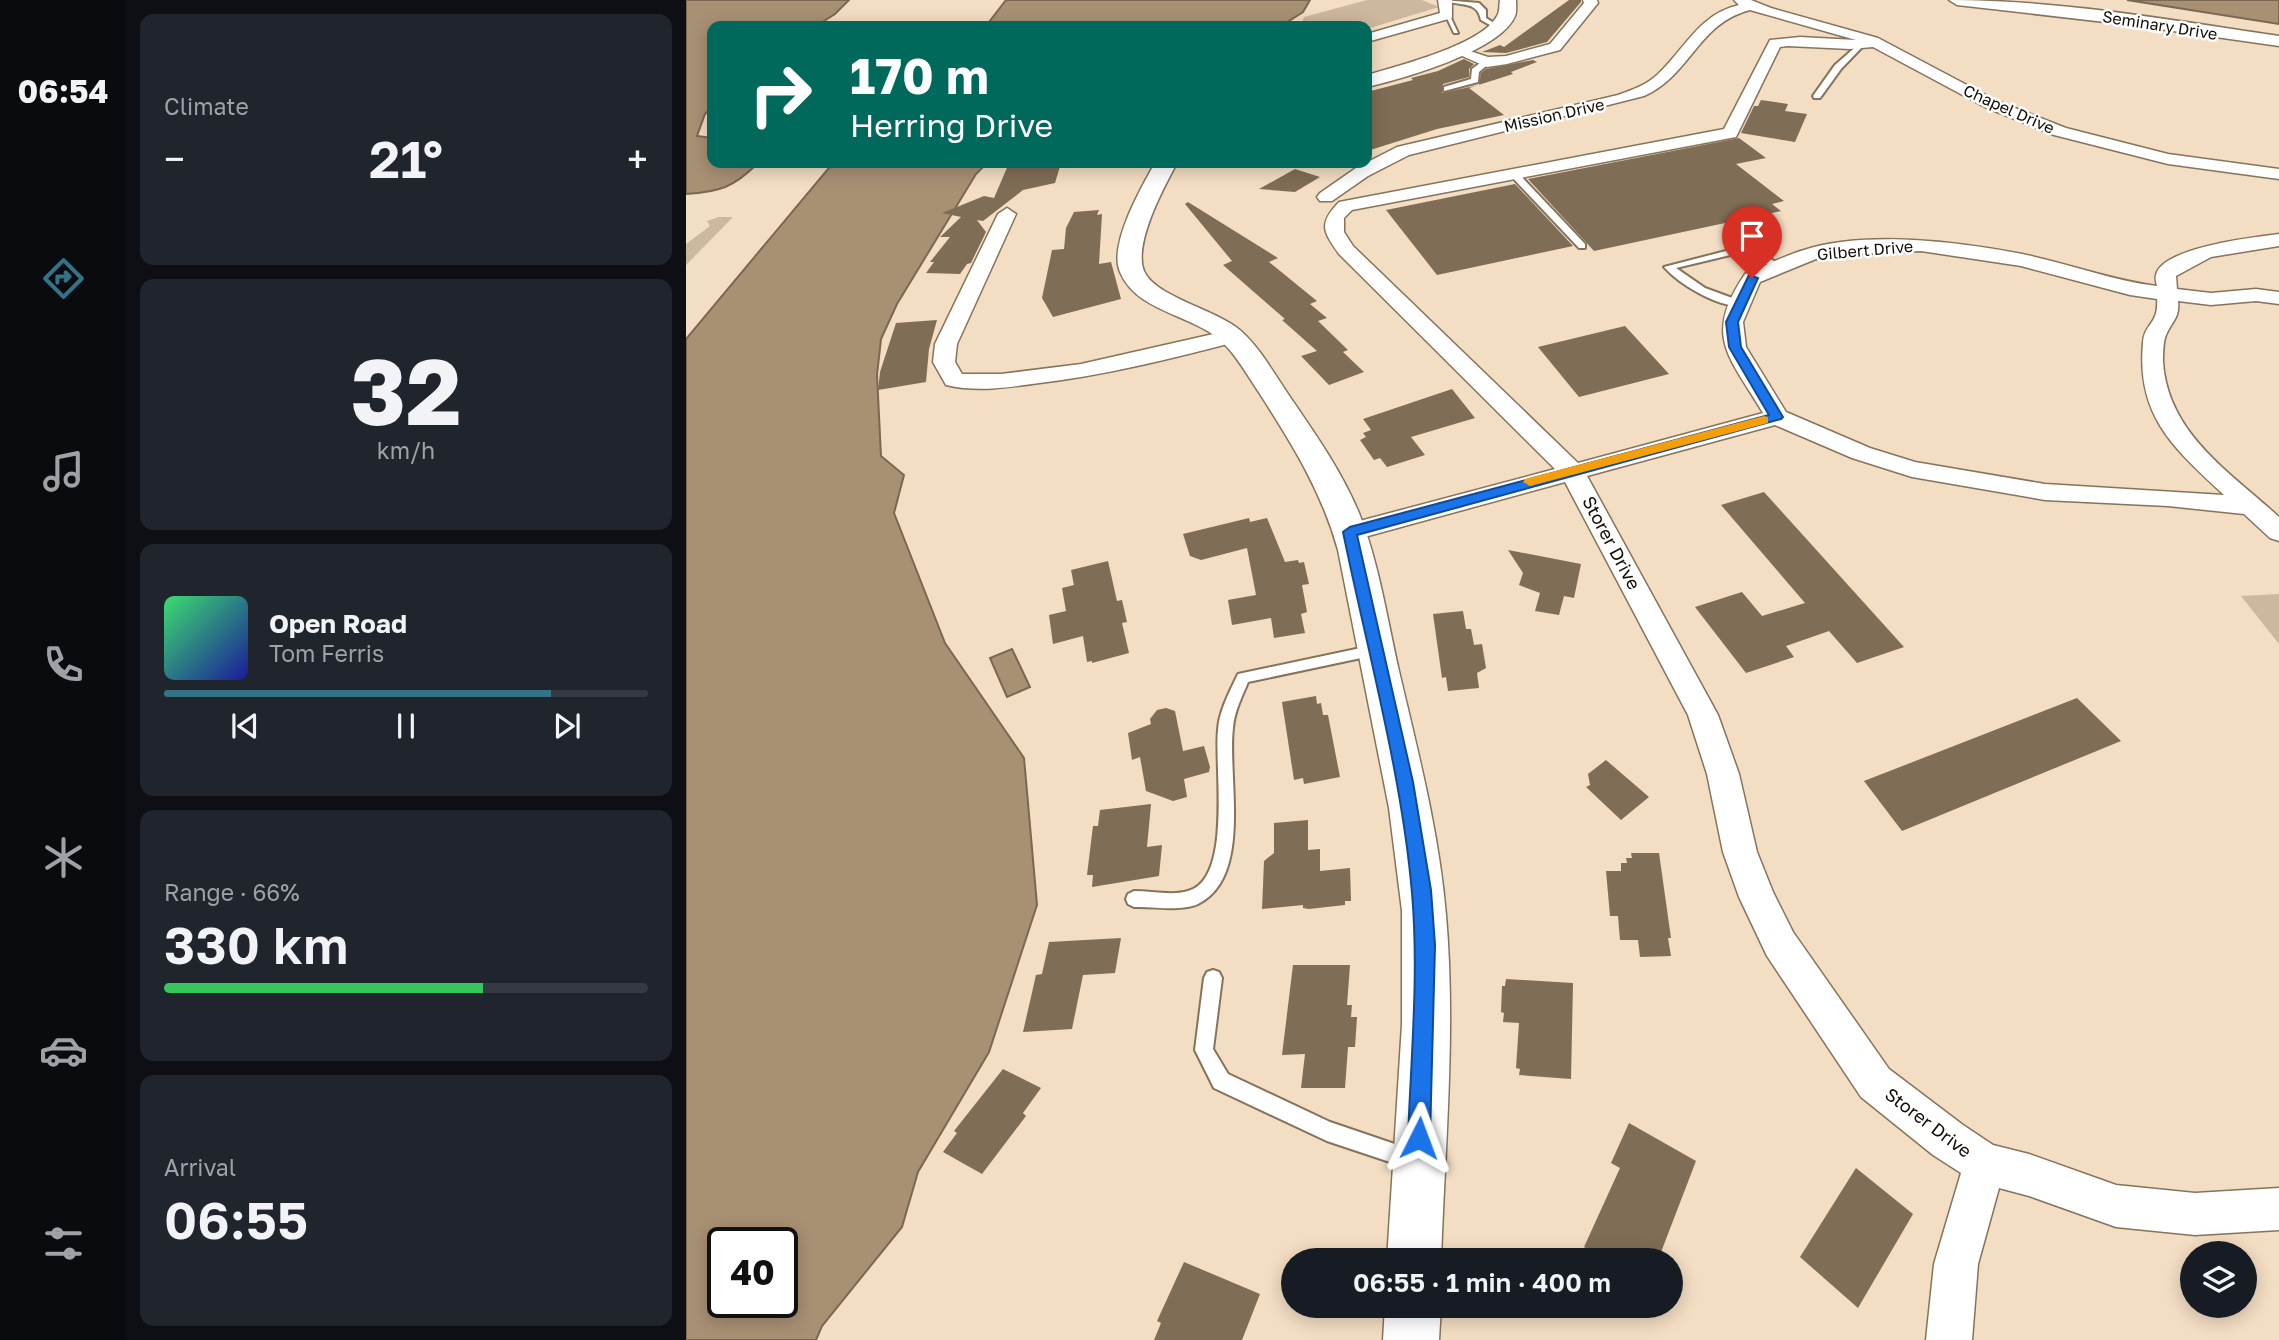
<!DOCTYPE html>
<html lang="en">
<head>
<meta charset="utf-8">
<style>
  :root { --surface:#171b24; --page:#20242c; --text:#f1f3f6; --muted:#9ea1a6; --line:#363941; --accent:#337287 }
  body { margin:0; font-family:"Golos Text",sans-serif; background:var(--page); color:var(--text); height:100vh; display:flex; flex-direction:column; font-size:26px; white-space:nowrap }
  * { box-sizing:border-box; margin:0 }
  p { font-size:23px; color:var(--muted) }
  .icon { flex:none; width:38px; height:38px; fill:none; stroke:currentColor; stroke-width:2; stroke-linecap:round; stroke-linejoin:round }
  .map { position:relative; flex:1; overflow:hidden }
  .sheet { display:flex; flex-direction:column; gap:14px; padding:14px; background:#0d0f14; width:560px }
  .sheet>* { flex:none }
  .hud { position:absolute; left:21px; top:21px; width:665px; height:147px; border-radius:14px; box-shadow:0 4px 18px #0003; background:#00695c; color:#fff; overflow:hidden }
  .controls { position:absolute; left:1494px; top:1241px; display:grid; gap:14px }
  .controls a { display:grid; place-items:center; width:77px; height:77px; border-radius:50%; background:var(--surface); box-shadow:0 4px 18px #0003; font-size:35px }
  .speed { position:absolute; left:21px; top:1227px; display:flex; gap:14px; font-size:35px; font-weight:700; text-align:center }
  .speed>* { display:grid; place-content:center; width:91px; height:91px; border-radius:50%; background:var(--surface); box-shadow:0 4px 18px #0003; line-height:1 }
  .speed .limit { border:4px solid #111; border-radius:10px; background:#fff; color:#111 }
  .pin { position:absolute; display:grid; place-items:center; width:60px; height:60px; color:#fff; margin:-72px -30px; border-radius:50% 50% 50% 0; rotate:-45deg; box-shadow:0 0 7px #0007 }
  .pin .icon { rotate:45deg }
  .me { position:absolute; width:77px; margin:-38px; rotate:3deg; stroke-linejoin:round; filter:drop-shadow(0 0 5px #0008) }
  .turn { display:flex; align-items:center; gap:24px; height:147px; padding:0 28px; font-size:32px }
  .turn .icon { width:91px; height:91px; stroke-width:2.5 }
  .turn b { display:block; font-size:49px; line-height:60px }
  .big { font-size:52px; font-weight:600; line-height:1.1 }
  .sheet .card { flex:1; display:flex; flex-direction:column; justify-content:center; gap:10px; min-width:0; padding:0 24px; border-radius:14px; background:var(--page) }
  .sheet .dial { align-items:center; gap:0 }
  .dial b { font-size:91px; line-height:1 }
  .song { display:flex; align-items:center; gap:21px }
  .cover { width:84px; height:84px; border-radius:10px; background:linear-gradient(135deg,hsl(140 70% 55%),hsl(240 70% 35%)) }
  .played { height:7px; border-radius:4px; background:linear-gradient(90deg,var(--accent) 80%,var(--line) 80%) }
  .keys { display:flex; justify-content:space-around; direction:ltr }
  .heat { display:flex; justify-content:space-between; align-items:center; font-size:38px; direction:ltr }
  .charge { height:10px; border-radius:5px; background:linear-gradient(90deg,#34c759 66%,var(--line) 0) }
  .trip { position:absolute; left:595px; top:1248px; width:402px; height:70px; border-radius:35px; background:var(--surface); box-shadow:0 4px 18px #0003; font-weight:600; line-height:70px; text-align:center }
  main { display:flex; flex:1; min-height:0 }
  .dock { display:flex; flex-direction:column; width:126px; justify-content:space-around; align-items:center; background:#090b0e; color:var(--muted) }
  .dock .icon { width:49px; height:49px }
  .dock .active { color:var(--accent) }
  .dock b { font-size:32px; color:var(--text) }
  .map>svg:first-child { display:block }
</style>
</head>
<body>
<main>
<nav class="dock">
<b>06:54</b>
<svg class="icon active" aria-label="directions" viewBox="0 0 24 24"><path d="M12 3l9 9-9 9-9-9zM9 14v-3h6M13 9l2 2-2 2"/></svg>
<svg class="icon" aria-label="music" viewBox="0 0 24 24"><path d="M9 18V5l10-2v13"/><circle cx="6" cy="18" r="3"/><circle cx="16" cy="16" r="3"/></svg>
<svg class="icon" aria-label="phone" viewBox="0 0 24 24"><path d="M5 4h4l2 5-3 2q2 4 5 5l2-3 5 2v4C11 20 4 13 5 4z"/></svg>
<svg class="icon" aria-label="climate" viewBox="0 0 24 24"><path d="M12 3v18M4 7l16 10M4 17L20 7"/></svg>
<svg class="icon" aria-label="car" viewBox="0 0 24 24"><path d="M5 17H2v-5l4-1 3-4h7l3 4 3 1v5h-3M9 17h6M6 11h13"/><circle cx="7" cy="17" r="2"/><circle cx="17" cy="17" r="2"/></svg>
<svg class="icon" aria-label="filters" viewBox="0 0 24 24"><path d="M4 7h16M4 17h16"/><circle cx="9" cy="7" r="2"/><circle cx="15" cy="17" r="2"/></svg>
</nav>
<section class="sheet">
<div class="card"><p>Climate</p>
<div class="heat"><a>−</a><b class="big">21°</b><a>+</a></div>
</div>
<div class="card dial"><b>32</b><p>km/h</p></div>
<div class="card">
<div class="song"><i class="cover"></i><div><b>Open Road</b><p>Tom Ferris</p></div></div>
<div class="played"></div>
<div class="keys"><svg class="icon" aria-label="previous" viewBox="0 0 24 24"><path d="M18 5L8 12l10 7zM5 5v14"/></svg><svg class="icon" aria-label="pause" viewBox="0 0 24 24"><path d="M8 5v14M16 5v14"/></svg><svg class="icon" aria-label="next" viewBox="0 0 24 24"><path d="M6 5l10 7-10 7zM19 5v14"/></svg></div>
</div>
<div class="card"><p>Range · 66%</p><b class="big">330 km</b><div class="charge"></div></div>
<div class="card"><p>Arrival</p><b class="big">06:55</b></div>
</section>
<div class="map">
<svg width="1593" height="1340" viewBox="0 0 1593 1340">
  <rect width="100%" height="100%" fill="#f3ddc3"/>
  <g fill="#cdb89d">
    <path d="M681,0H736L753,7L681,29V26H625L616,22L618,17Z"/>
    <path d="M33,217H47L0,265V244L24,226L21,221Z"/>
    <path d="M1593,594V644L1555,596Z"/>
  </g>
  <g fill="#a89073" stroke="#7b6852" stroke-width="2" fill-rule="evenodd">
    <path d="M0,0H163L149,14L130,26H26V107L19,114L11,136L26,138V163H72C48,187 34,192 0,194Z"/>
    <path d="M320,0H624L617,12L595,26H300Z"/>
    <path d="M1441,0H1593V24Z"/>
    <path d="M147,163H301L290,174L211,304L195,339L191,375L195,456L218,475L208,513L259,643L338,758L351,905L303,1052L232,1172L216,1227L136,1326L130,1340H0V339ZM37,1242H96V1302H37Z"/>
    <path d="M326,649L344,687L321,697L304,658Z"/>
  </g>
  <g fill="#806d55">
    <path d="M883,0H895V2L861,42L820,53L796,52L814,45L818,47Z"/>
    <path d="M778,59L788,64L783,69V77L757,84L756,93L793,85L795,73L800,69L847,60L851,62L825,72L827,74L783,88L818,115L751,129L681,151V92L727,80L725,78L752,71Z"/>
    <path d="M1075,100L1102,104L1099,111L1121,114L1109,142L1055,133L1068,106H1072Z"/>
    <path d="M1053,138L1080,158L1050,164L1098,201L1086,204L1095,211L908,251L842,179Z"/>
    <path d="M323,163H375L369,183L337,190L297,221L291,220L300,232L285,263L281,264L274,274L240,273L248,262H244L264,237H254L275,217L256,213L298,196L308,198Z"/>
    <path d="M609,169L634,177L609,192L573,189Z"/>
    <path d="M829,184L887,246L751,275L700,210Z"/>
    <path d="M502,202L592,258L583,262L631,301L624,304L641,318L632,321L662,350L657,352L678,372L643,385L615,356L631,351L596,320L599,319L537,265L546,261L499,204Z"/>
    <path d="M413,210L411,215L416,214L413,264L425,262L435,299L367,317L356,298L366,250L378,249L380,228L388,212Z"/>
    <path d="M251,320L243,349L240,382L192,390L194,372L210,323Z"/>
    <path d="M939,326L983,374L893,397L852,347Z"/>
    <path d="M766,389L789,418L725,437L739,455L701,467L694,458L688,460L674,440L680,437L677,433L685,430L677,419Z"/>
    <path d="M1078,492L1218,647L1171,663L1143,631L1100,646L1108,657L1060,673L1009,607L1056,592L1076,616L1119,603L1035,505Z"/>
    <path d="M563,518L564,522L581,518L599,562L612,560L613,563L618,562L623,584L616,585L621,612L615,614L619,633L588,638L585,618L546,625L542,600L570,595L561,548L515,560L504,556L497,534Z"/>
    <path d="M822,550L895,564L888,598L878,596L873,615L849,611L854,593L833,585L837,573Z"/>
    <path d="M422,561L431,601L436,600L441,622L436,623L443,653L406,663V661L401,662L397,636L367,644L363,615L380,611L376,588L388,585L385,570Z"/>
    <path d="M777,611L780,629H785L788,645L796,644L800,668L791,673L793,688L762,691L760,677L756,678L747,614Z"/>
    <path d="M630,696L631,704L635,703L637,715H642L654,777L618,784L617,778L608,780L596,702Z"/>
    <path d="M1391,698L1435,741L1216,831L1178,781Z"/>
    <path d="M480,708L489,711L497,751L518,746L524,767L523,772L498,779L501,797L487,801L460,791L454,757L446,760L442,733L465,724L464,719L471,710Z"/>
    <path d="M920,760L963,797L935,820L900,787L904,785L902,774Z"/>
    <path d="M465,804L461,847L476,845L473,876L406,887L407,875H401L407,826H412L414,810Z"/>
    <path d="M622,820V850L634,849V871L664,868L665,901H659V905L623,909L617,908V905L576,909L578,861L588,853V823Z"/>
    <path d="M945,853H973L985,938H982L985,956L954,957L952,940H934L932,916H924L920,871H935V863H941L940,858H946Z"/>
    <path d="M435,938L429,973L397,975L386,1029L337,1032L350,975L356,974L363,942Z"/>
    <path d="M607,965H664L661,1005H666L665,1017H671L669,1047H662L659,1088H615L619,1054L596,1055Z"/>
    <path d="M820,979L887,983L885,1079L833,1075L834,1069L830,1068L833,1023L817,1022L818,1013L815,1012L816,986H819Z"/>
    <path d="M317,1069L355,1088L337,1113L340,1116L296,1174L257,1152L271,1133L268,1131Z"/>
    <path d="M943,1123L1010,1161L972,1260H918L898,1247L934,1168L925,1163Z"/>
    <path d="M1170,1168L1227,1214L1172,1308L1114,1257Z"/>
    <path d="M498,1262L574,1294L556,1340H468L475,1323L471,1321Z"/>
  </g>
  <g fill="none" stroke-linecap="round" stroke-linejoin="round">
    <defs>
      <g id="service">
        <path d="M757,0L793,3L800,10V18L816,28L811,29L795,20C791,0 775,7 757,0Z"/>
        <path d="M759,14H763L772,33H768Z"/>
        <path d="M1173,44L1178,45L1155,69L1134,98H1128L1127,96L1149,65Z"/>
        <path d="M798,60L805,62L793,72L792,82L758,91V87L785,79L786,69Z"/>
        <path d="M825,172H831L899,244V248H893L825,176Z"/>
        <path d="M1063,245L1094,265V269H1088L1061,251L990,268L1019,288L1057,302V306C1033,308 994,285 978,267Z"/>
        <path d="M689,645L694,646L696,650L694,654L562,682C556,697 548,712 547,728C541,777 567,877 512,904C494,912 468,906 448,907L442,904L440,899L442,894L448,891C465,891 486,896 502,891C547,879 528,766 532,730C533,711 544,691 552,674Z"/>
        <path d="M527,970L533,972L536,978L527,1049L542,1074L644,1122L732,1152L735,1159L732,1166L725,1169L641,1141L528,1088L509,1050L518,978L521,972Z"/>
      </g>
      <g id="minor">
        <path d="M752,0H766V18L681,42V34L754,13Z"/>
        <path d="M897,0H911L912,3L874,50L821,64L801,67L765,51L772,47L802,57L820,56L864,44L898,3Z"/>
        <path d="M1048,0H1065L1085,8L1192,38L1311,101L1380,128L1482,154L1593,169V179L1482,164L1368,135L1299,107L1187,47L1164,49L1102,46L1094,47L1050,137L666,210L658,218V232L667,246L892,463L1077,413C1044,357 1016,337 1059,274C1078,266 1098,256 1118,250C1179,230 1274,242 1336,254C1381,263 1424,280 1471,286C1470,282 1469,279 1470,275C1476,247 1570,237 1593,234V246L1525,257L1490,276L1491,289L1525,293L1570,289L1593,292V304L1570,301L1525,305L1492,301C1494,318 1486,321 1480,335C1477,342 1477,354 1477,362C1482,434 1544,472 1593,517V541L1584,538L1558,514L1482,506L1359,500L1226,477L1166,458L1089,425L901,476L1032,715L1053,774L1071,852L1087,892L1107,932L1203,1069L1277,1125L1307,1145L1343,1154L1430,1185L1509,1193L1593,1188V1230L1509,1235L1430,1227L1343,1196L1313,1188L1292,1264L1286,1340H1240L1248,1264L1275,1173L1247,1155L1175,1097L1081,956L1053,897L1037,852L1021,774L1002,715L879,482L664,541L655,538L651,532L655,526L869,469L653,254C637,231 632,224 653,202L1038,129L1084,40L1114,37L1170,40L1064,10C1012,23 1004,76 958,96L723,155L682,176L646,201H634L631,197L634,193L670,168L711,147L932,95C946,90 960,85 971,75C999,49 1013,14 1053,5ZM1235,251L1335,266L1444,295L1471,299C1473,325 1458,323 1457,343C1450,417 1489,449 1538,495L1359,484L1229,462L1184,448L1100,412L1060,347L1057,322L1074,282L1130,259L1151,255Z"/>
        <path d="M321,208L330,214L271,344L269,362L276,374H315L395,364L545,330L553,331L556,336L553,341C484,359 416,376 346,384C317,388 289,392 260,385L247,362L249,344L312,214Z"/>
      </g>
      <g id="tertiary">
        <path d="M814,0H830C830,5 831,12 829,16C815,51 716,79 681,87V75C711,66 796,45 811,16C814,12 813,5 814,0Z"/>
        <path d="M1263,0C1373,0 1484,20 1593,36V46L1445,25L1271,5Z"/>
        <path d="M469,163H491C478,187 447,244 458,271C469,297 532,310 555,331C574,348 587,372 602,394C628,432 655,470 673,513C693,563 701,618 713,671C732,752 753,832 760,915C770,1029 759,1145 755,1260H701L716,1024V911L703,808L652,550C636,492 606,444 574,394C561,375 550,354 533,339C503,314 450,311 434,272C422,245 456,186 469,163Z"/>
        <path d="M699,1306H755L753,1340H697Z"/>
      </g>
    </defs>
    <use href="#service" stroke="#86735b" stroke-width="4"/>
    <use href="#minor" stroke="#86735b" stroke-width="3"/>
    <use href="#tertiary" stroke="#86735b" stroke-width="3"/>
    <use href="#service" fill="#fff" fill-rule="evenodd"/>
    <use href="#minor" fill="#fff" fill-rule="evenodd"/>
    <use href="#tertiary" fill="#fff" fill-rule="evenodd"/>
  </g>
  <path fill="#1a73e8" stroke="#114b97" stroke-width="2" d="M1063,275L1072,278L1052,322L1055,347L1097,417L1095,419L671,535L727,782L745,890L749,945L744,1138L741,1146L733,1149L725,1146L722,1138C725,1057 733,974 726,893C716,775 681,649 657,532L664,527L1083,415L1043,347L1040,322Z"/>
  <path fill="#f59e0b" d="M1078,416L1082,417V423L844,486L837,482L839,479Z"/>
  <g text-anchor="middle" stroke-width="5" stroke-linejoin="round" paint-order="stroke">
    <g font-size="16" fill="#130c04" stroke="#fff">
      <text transform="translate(1474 25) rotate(9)" y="6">Seminary Drive</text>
      <text transform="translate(1323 109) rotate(24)" y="6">Chapel Drive</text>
      <text transform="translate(868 115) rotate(-13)" y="6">Mission Drive</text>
      <text transform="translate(1179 250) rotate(-5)" y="6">Gilbert Drive</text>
    </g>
    <g font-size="18" fill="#130c04" stroke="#fff">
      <text transform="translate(925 543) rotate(62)" y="6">Storer Drive</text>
      <text transform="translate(1242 1123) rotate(37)" y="6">Storer Drive</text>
    </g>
  </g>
</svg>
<div class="controls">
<a><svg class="icon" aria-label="layers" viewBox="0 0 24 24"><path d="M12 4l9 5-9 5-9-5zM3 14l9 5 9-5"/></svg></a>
</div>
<div class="speed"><div class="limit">40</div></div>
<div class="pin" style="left:1066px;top:278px;background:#d93025"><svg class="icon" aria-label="arrive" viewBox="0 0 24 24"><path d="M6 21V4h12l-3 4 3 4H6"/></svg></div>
<svg class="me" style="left:733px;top:1138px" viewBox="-20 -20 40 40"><path d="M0-17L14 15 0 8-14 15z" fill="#1a73e8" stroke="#fff" stroke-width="4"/></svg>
<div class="trip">06:55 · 1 min · 400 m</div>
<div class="hud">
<div class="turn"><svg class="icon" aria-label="right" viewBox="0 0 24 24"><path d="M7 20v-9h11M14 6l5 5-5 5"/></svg><div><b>170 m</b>Herring Drive</div></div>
</div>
</div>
</main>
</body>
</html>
